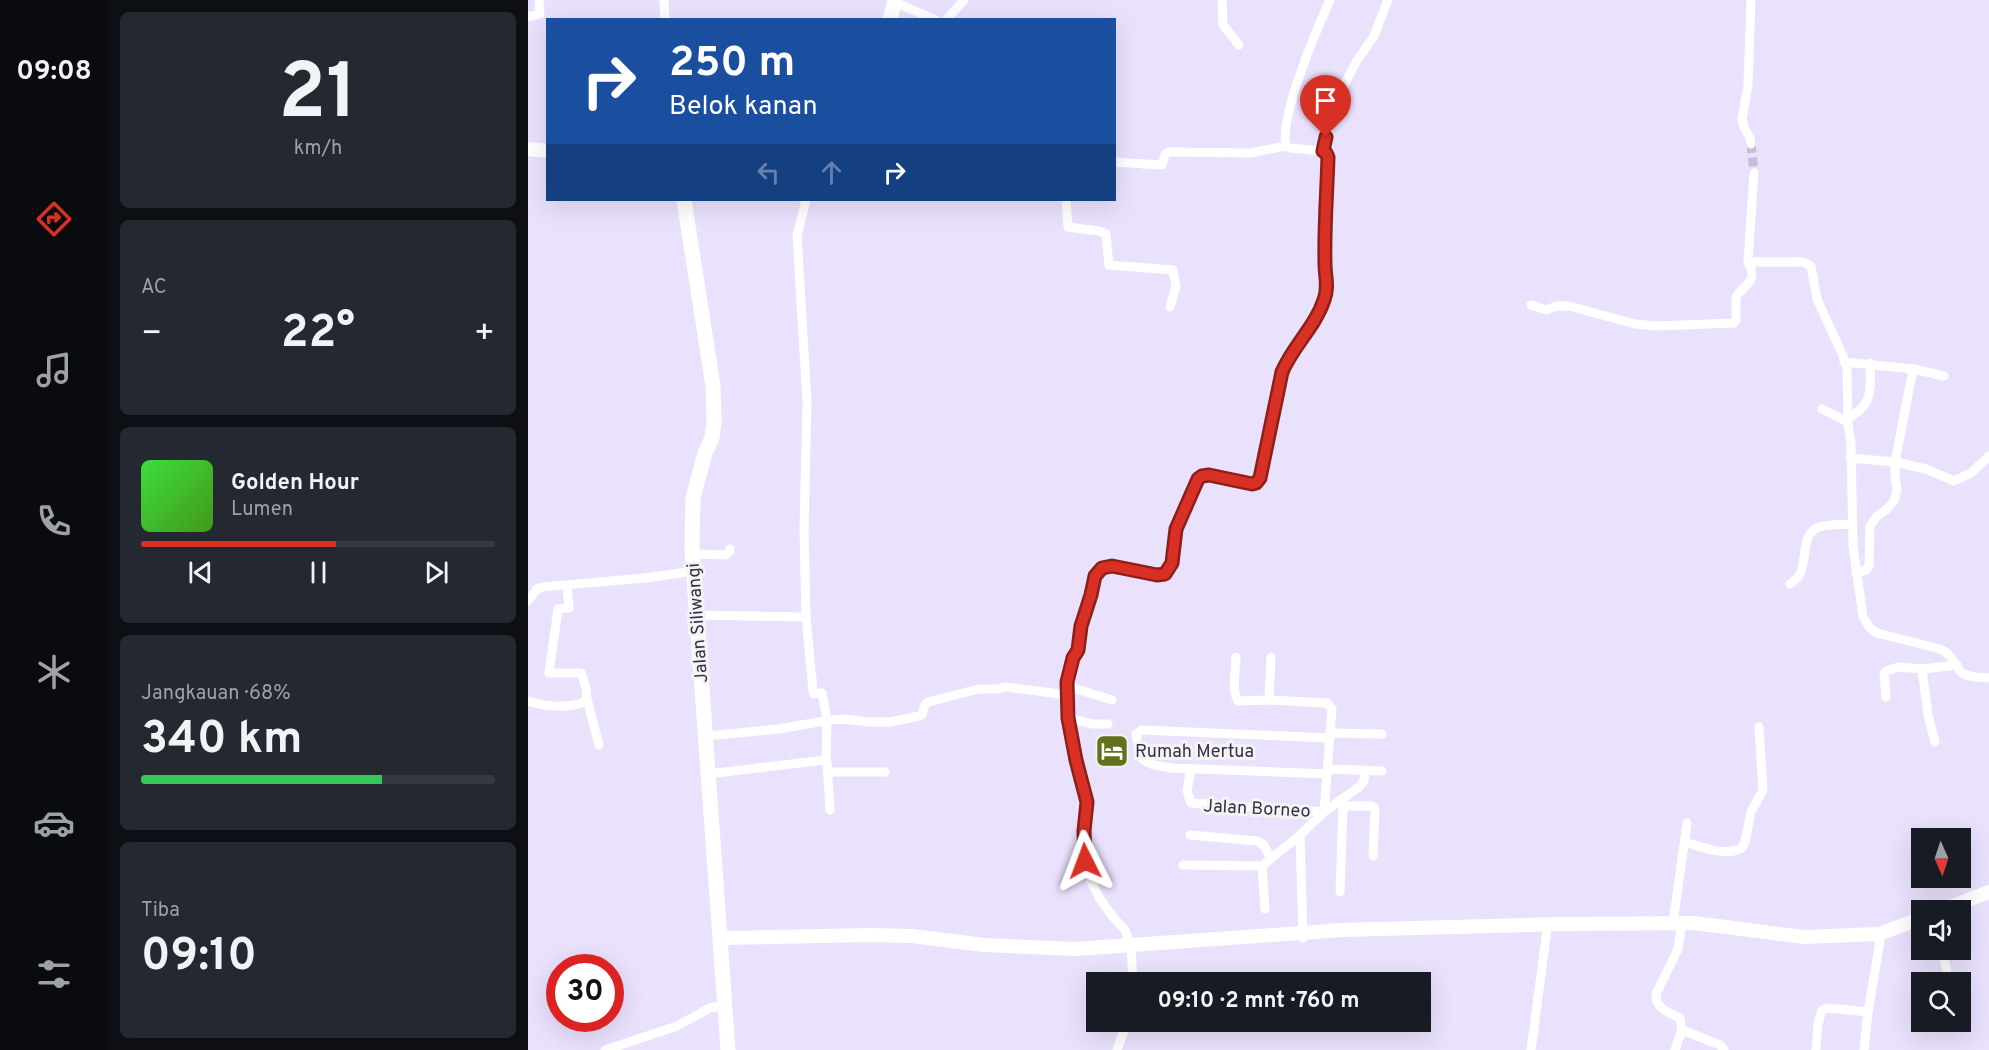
<!DOCTYPE html>
<html lang="id">
<head>
<meta charset="utf-8">
<style>
  :root { --surface:#171b24; --page:#242831; --text:#f1f3f6; --muted:#9ea1a6; --line:#363941; --accent:#d93025 }
  body { margin:0; font-family:Overpass,sans-serif; background:var(--page); color:var(--text); height:100vh; display:flex; flex-direction:column; font-size:22px; white-space:nowrap }
  * { box-sizing:border-box; margin:0 }
  p { font-size:20px; color:var(--muted) }
  .icon { flex:none; width:33px; height:33px; fill:none; stroke:currentColor; stroke-width:2; stroke-linecap:round; stroke-linejoin:round }
  .map { position:relative; flex:1; overflow:hidden }
  .panel { display:flex; flex-direction:column; gap:12px; padding:12px; background:#0d0f14; width:420px }
  .panel>* { flex:none }
  .top-card { position:absolute; left:18px; top:18px; width:570px; height:183px; border-radius:0px; box-shadow:0 6px 24px #0002; background:#1a4fa0; color:#fff; overflow:hidden }
  .needle { width:39px; rotate:177deg }
  .tools { position:absolute; left:1383px; top:828px; display:grid; gap:12px }
  .tools a { display:grid; place-items:center; width:60px; height:60px; border-radius:0px; background:var(--surface); box-shadow:0 6px 24px #0002; font-size:30px }
  .speed { position:absolute; left:18px; top:954px; display:flex; gap:12px; font-size:30px; font-weight:700; text-align:center }
  .speed>* { display:grid; place-content:center; width:78px; height:78px; border-radius:50%; background:var(--surface); box-shadow:0 6px 24px #0002; line-height:1 }
  .speed .limit { border:9px solid #d22; background:#fff; color:#111 }
  .pin { position:absolute; display:grid; place-items:center; width:51px; height:51px; color:#fff; margin:-62px -26px; border-radius:50% 50% 50% 0; rotate:-45deg; box-shadow:0 0 6px #0007 }
  .pin .icon { rotate:45deg }
  .me { position:absolute; width:66px; margin:-33px; rotate:357deg; stroke-linejoin:round; filter:drop-shadow(0 0 4px #0008) }
  .turn { display:flex; align-items:center; gap:21px; height:126px; padding:0 24px; font-size:27px }
  .turn .icon { width:78px; height:78px; stroke-width:2.5 }
  .turn b { display:block; font-size:42px; line-height:51px }
  .lanes { display:flex; align-items:center; height:57px; padding:0 24px; background:#0003; justify-content:center; gap:30px; direction:ltr }
  .lanes .off { opacity:.35 }
  .big { font-size:45px; font-weight:700; line-height:1.1 }
  .panel .widget { flex:1; display:flex; flex-direction:column; justify-content:center; gap:9px; min-width:0; padding:0 21px; border-radius:9px; background:var(--page) }
  .panel .dial { align-items:center; gap:0 }
  .dial b { font-size:78px; line-height:1 }
  .song { display:flex; align-items:center; gap:18px }
  .cover { width:72px; height:72px; border-radius:9px; background:linear-gradient(135deg,hsl(120 70% 55%),hsl(100 70% 35%)) }
  .played { height:6px; border-radius:3px; background:linear-gradient(90deg,var(--accent) 55%,var(--line) 55%) }
  .keys { display:flex; justify-content:space-around; direction:ltr }
  .heat { display:flex; justify-content:space-between; align-items:center; font-size:33px; direction:ltr }
  .charge { height:9px; border-radius:4px; background:linear-gradient(90deg,#34c759 68%,var(--line) 0) }
  .trip { position:absolute; left:558px; top:972px; width:345px; height:60px; border-radius:0px; background:var(--surface); box-shadow:0 6px 24px #0002; font-weight:700; line-height:60px; text-align:center }
  main { display:flex; flex:1; min-height:0 }
  .dock { display:flex; flex-direction:column; width:108px; justify-content:space-around; align-items:center; background:#090b0e; color:var(--muted) }
  .dock .icon { width:42px; height:42px }
  .dock .active { color:var(--accent) }
  .dock b { font-size:27px; color:var(--text) }
  .map>svg:first-child { display:block }
</style>
</head>
<body>
<main>
<nav class="dock">
<b>09:08</b>
<svg class="icon active" aria-label="directions" viewBox="0 0 24 24"><path d="M12 3l9 9-9 9-9-9zM9 14v-3h6M13 9l2 2-2 2"/></svg>
<svg class="icon" aria-label="music" viewBox="0 0 24 24"><path d="M9 18V5l10-2v13"/><circle cx="6" cy="18" r="3"/><circle cx="16" cy="16" r="3"/></svg>
<svg class="icon" aria-label="phone" viewBox="0 0 24 24"><path d="M5 4h4l2 5-3 2q2 4 5 5l2-3 5 2v4C11 20 4 13 5 4z"/></svg>
<svg class="icon" aria-label="climate" viewBox="0 0 24 24"><path d="M12 3v18M4 7l16 10M4 17L20 7"/></svg>
<svg class="icon" aria-label="car" viewBox="0 0 24 24"><path d="M5 17H2v-5l4-1 3-4h7l3 4 3 1v5h-3M9 17h6M6 11h13"/><circle cx="7" cy="17" r="2"/><circle cx="17" cy="17" r="2"/></svg>
<svg class="icon" aria-label="filters" viewBox="0 0 24 24"><path d="M4 7h16M4 17h16"/><circle cx="9" cy="7" r="2"/><circle cx="15" cy="17" r="2"/></svg>
</nav>
<section class="panel">
<div class="widget dial"><b>21</b><p>km/h</p></div>
<div class="widget"><p>AC</p>
<div class="heat"><a>−</a><b class="big">22°</b><a>+</a></div>
</div>
<div class="widget">
<div class="song"><i class="cover"></i><div><b>Golden Hour</b><p>Lumen</p></div></div>
<div class="played"></div>
<div class="keys"><svg class="icon" aria-label="previous" viewBox="0 0 24 24"><path d="M18 5L8 12l10 7zM5 5v14"/></svg><svg class="icon" aria-label="pause" viewBox="0 0 24 24"><path d="M8 5v14M16 5v14"/></svg><svg class="icon" aria-label="next" viewBox="0 0 24 24"><path d="M6 5l10 7-10 7zM19 5v14"/></svg></div>
</div>
<div class="widget"><p>Jangkauan · 68%</p><b class="big">340 km</b><div class="charge"></div></div>
<div class="widget"><p>Tiba</p><b class="big">09:10</b></div>
</section>
<div class="map">
<svg width="1461" height="1050" viewBox="0 0 1461 1050">
  <rect width="100%" height="100%" fill="#eae2fd"/>
  <g fill="none" stroke-linecap="round" stroke-linejoin="round">
    <path stroke="#c6bed9" stroke-width="9" stroke-dasharray="9 4.5" stroke-linecap="butt" d="M1223,144L1226,173"/>
    <g stroke="#fff" stroke-width="9">
      <path d="M136,0L137,20"/>
      <path d="M694,0L695,25L711,45"/>
      <path d="M366,2L408,20"/>
      <path d="M0,17L12,14L11,0"/>
      <path d="M418,20L436,0"/>
      <path d="M1223,144L1222,138L1216,127L1214,119L1220,85L1223,0"/>
      <path d="M795,151L808,101L828,62L846,36L860,0"/>
      <path d="M586,162L634,165L637,155L640,152L722,153L758,146"/>
      <path d="M1226,173L1220,262H1275L1283,266L1289,299L1315,356L1319,369L1320,424L1323,443L1325,546L1335,617L1342,628L1349,633L1412,649C1427,655 1425,667 1436,674C1443,678 1453,677 1461,678"/>
      <path d="M278,200L269,236L279,401L276,530L278,617L285,691L286,694L294,693L299,720L298,761"/>
      <path d="M538,200L540,227L571,231L578,234L581,265L645,270L648,286L642,307"/>
      <path d="M1003,305L1019,310L1028,306H1041L1107,324L1129,326L1206,323L1208,321V297C1217,283 1231,282 1220,262"/>
      <path d="M1316,362L1385,369L1367,462V476L1369,490L1366,501L1359,509L1349,516L1342,526L1341,566L1338,570L1328,573"/>
      <path d="M1385,369L1416,376"/>
      <path d="M1294,409L1316,420C1345,407 1343,391 1342,363"/>
      <path d="M1322,458L1367,462L1398,469L1426,481L1443,473L1461,456"/>
      <path d="M165,554L198,555L202,551V549"/>
      <path d="M1262,584C1266,581 1270,578 1272,574C1279,560 1273,533 1291,527C1301,524 1314,525 1324,524"/>
      <path d="M0,601L9,589L14,587L117,578L166,571"/>
      <path d="M169,615L278,617"/>
      <path d="M708,657C708,671 703,690 710,701L741,700L799,703L804,709L796,812"/>
      <path d="M1394,669L1400,715L1407,742"/>
      <path d="M539,686L584,700"/>
      <path d="M1358,697L1356,674L1358,671L1371,667L1394,669L1429,665"/>
      <path d="M59,699L71,745"/>
      <path d="M741,700L743,657"/>
      <path d="M0,701C15,706 45,710 59,700L58,688L53,673H21L30,609L41,608L39,586"/>
      <path d="M540,718L565,724H580"/>
      <path d="M802,733L854,734"/>
      <path d="M178,736L251,729L302,720L317,719L340,722H362L391,716L394,715L397,705L400,702L451,689H469L478,687L540,695"/>
      <path d="M663,768L659,791L663,803L796,812"/>
      <path d="M800,769L854,771"/>
      <path d="M300,772H357"/>
      <path d="M180,774L297,760L299,763L302,810"/>
      <path d="M799,774L644,768C633,766 621,766 613,758L608,734L614,730L802,738"/>
      <path d="M811,804L819,806H844L847,808L845,856"/>
      <path d="M662,835L729,841L736,845L742,857"/>
      <path d="M772,835L775,938"/>
      <path d="M1157,842C1173,847 1198,857 1214,848L1217,842L1223,812L1235,790L1231,727"/>
      <path d="M655,865L734,866"/>
      <path d="M734,866L772,835L796,812L831,787L836,781L837,770"/>
      <path d="M734,866L737,909"/>
      <path d="M812,892L815,805"/>
      <path d="M1145,923L1159,823"/>
      <path d="M1154,923L1150,949L1128,994C1127,1008 1141,1013 1152,1018L1154,1030L1192,1045L1196,1050"/>
      <path d="M1414,950L1419,971"/>
      <path d="M605,982L603,946L597,930L585,917L572,899L561,877L557,861L556,831L559,802L548,760L540,718L539,682L542,665L550,650L553,626L563,595L567,576L570,571L574,568L584,566L629,575L637,574L644,563L648,529L670,479L674,476L681,475L724,484L728,483L732,479L754,372C765,346 787,327 796,300C801,287 797,276 797,263C796,228 799,192 800,157L795,151L762,148L758,146C751,117 789,29 802,0"/>
      <path d="M77,1050L149,1026L182,1008L197,1005"/>
      <path d="M589,1050L599,1022"/>
      <path d="M1003,1050L1019,930"/>
      <path d="M1147,1050L1154,1030"/>
      <path d="M1288,1050L1290,1024L1294,1010L1300,1008L1340,1012"/>
      <path d="M1336,1050L1340,1012L1352,941"/>
    </g>
    <g stroke="#fff" stroke-width="14">
      <path d="M0,149L20,151"/>
      <path d="M1414,910L1461,892"/>
      <path d="M193,938L342,935L384,936L456,945L548,949L814,930L1030,924L1166,923L1276,937L1351,934L1394,918"/>
    </g>
    <g stroke="#fff" stroke-width="15">
      <path d="M362,20L367,0"/>
      <path d="M156,200L185,386L186,420L184,438L177,453L165,498L164,549L200,1050"/>
    </g>
  </g>
  <g fill="none" stroke-linecap="round" stroke-linejoin="round">
    <defs>
      <path id="route" d="M557,861L556,831L559,802L548,760L540,718L539,682L545,658L550,650L553,626L563,595L567,576L574,568L584,566L629,575L637,574L644,563L648,529L670,479L674,476L681,475L724,484L728,483L732,478L754,372C765,346 787,327 796,300C801,287 797,276 797,264C796,228 799,192 800,157L798,153L795,151L798,137"/>
    </defs>
    <use href="#route" stroke="#8d1f18" stroke-width="15"/>
    <use href="#route" stroke="#d93025" stroke-width="10"/>
  </g>
  <defs>
    <symbol id="hotel-square" viewBox="-11 -11 22 22"><rect x="-9" y="-9" width="18" height="18" rx="4" fill="#64711c" stroke="#f4f4f4"/><path d="M-6-4.5h1.5V1H6V5H4.5V3h-9V5H-6ZM-4 0a1.8 1.8 0 1 1 3.6 0ZM.5 0V-2.5h3Q6-2.5 6 0Z" fill="#fff"/></symbol>
  </defs>
  <g fill-rule="evenodd">
    <use href="#hotel-square" x="565" y="732" width="38" height="38"/>
  </g>
  <g text-anchor="middle" stroke-width="6" stroke-linejoin="round" paint-order="stroke">
    <g font-size="18" fill="#38304a" stroke="#f4f4f4">
      <text transform="translate(169 623) rotate(-94)" y="6">Jalan Siliwangi</text>
      <text transform="translate(729 808) rotate(3)" y="6">Jalan Borneo</text>
    </g>
    <g font-size="18" fill="#38304a" stroke="#f4f4f4" text-anchor="start">
      <text x="607" y="757">Rumah Mertua</text>
    </g>
  </g>
</svg>
<div class="tools">
<a><svg class="needle" viewBox="-14 -14 28 28"><path d="M0-13l5 13h-10z" fill="#e53935"/><path d="M0 13l5-13h-10z" fill="#9ea1a6"/></svg></a>
<a><svg class="icon" aria-label="sound" viewBox="0 0 24 24"><path d="M4 9h4l5-4v14l-5-4H4zM17 9q2 3 0 6"/></svg></a>
<a><svg class="icon" aria-label="search" viewBox="0 0 24 24"><circle cx="10" cy="10" r="6"/><path d="M15 15l6 6"/></svg></a>
</div>
<div class="speed"><div class="limit">30</div></div>
<div class="pin" style="left:798px;top:137px;background:#d93025"><svg class="icon" aria-label="arrive" viewBox="0 0 24 24"><path d="M6 21V4h12l-3 4 3 4H6"/></svg></div>
<svg class="me" style="left:557px;top:861px" viewBox="-20 -20 40 40"><path d="M0-17L14 15 0 8-14 15z" fill="#d93025" stroke="#fff" stroke-width="4"/></svg>
<div class="trip">09:10 · 2 mnt · 760 m</div>
<div class="top-card">
<div class="turn"><svg class="icon" aria-label="right" viewBox="0 0 24 24"><path d="M7 20v-9h11M14 6l5 5-5 5"/></svg><div><b>250 m</b>Belok kanan</div></div>
<div class="lanes"><svg class="icon off" aria-label="left" viewBox="0 0 24 24"><path d="M17 20v-9H6M10 6l-5 5 5 5"/></svg><svg class="icon off" aria-label="ahead" viewBox="0 0 24 24"><path d="M12 20V5M6 11l6-6 6 6"/></svg><svg class="icon" aria-label="right" viewBox="0 0 24 24"><path d="M7 20v-9h11M14 6l5 5-5 5"/></svg></div>
</div>
</div>
</main>
</body>
</html>
